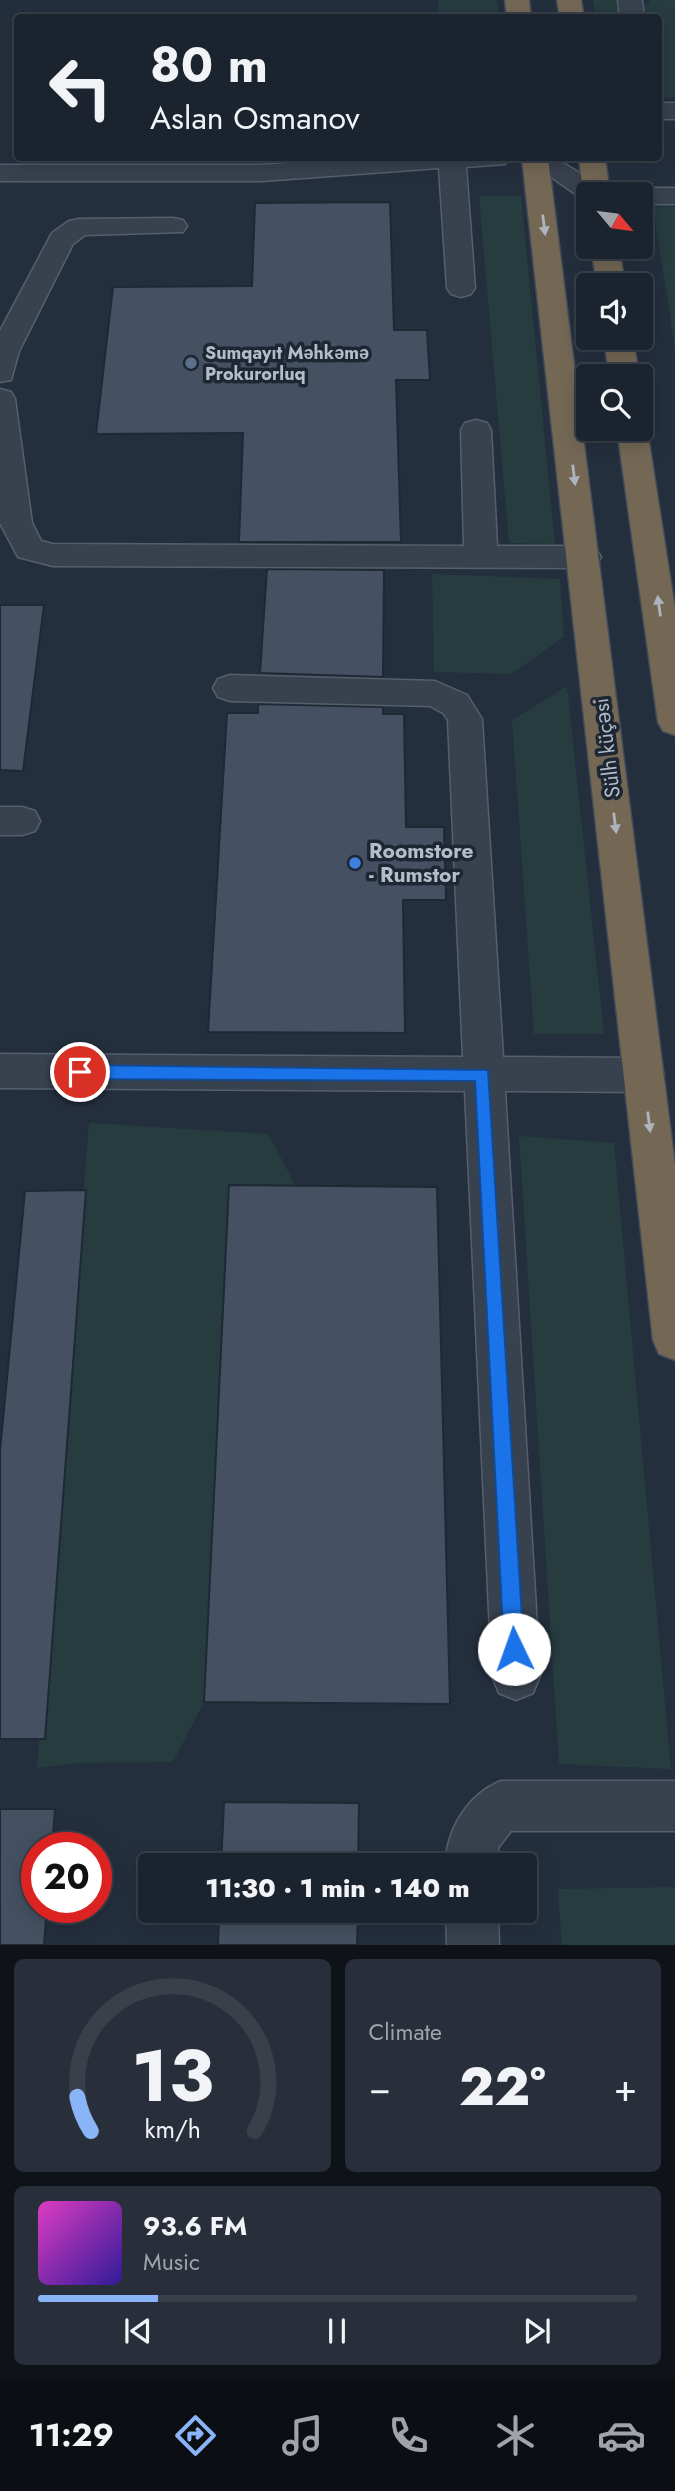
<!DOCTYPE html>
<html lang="en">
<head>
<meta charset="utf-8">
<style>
  :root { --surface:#1b232e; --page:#282f3a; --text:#f1f3f6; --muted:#a0a4aa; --line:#39404a; --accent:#8ab4f8 }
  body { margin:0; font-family:Jost,sans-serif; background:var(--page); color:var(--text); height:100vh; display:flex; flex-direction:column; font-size:26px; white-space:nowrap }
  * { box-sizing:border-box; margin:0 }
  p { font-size:23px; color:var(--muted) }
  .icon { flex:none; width:38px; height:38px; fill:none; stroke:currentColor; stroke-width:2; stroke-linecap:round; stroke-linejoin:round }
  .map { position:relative; height:1945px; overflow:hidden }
  .details { display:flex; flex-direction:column; gap:14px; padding:14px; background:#0f1319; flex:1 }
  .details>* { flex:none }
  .banner { position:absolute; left:14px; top:14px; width:648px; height:147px; border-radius:7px; box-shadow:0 4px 18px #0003,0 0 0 2px var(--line); background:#1b232e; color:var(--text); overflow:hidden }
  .needle { width:46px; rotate:119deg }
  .buttons { position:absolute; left:576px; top:182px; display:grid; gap:14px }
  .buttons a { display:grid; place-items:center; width:77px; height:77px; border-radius:7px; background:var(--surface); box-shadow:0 4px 18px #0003,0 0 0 2px var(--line); font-size:35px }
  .speed { position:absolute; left:21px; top:1832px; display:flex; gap:14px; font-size:35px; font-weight:700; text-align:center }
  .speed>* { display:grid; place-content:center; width:91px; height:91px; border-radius:50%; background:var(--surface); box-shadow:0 4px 18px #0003,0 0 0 2px var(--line); line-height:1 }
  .speed .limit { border:10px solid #d22; background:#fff; color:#111 }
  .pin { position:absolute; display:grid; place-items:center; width:60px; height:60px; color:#fff; margin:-30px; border:4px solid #fff; border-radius:50%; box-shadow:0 2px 7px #0007 }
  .me { position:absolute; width:77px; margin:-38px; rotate:357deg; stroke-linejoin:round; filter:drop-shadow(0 0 5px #0008) }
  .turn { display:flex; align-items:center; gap:24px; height:147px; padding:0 21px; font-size:32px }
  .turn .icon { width:91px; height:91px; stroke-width:2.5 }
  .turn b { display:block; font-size:49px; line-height:60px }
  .big { font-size:52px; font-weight:800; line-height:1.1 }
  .details .tile { flex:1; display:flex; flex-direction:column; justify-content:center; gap:10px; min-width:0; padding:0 24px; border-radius:10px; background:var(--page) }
  .details .dial { align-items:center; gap:0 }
  .dial svg { height:182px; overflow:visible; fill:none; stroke:var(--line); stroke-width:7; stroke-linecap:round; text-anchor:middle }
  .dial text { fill:var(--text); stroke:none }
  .song { display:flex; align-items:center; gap:21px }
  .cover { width:84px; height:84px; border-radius:10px; background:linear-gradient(135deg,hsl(310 70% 55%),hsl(250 70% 35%)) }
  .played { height:7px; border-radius:4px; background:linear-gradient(90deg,var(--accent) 20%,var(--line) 20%) }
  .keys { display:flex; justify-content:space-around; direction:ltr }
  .heat { display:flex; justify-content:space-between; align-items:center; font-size:38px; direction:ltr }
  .details .tiles { flex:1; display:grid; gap:14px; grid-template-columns:1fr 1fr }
  .tile:last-child { grid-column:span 2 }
  .trip { position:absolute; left:138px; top:1853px; width:399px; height:70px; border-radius:7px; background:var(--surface); box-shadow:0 4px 18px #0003,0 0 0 2px var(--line); font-weight:800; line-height:70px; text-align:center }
  .dock { display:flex; height:112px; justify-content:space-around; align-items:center; background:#0b0e12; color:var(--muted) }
  .dock .icon { width:49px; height:49px }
  .dock .active { color:var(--accent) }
  .dock b { font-size:32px; color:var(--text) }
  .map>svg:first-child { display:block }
</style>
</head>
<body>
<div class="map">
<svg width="675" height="1945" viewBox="0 0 675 1945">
  <rect width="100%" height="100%" fill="#242f3e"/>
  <g fill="#263c3f">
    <path d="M438,0H497L499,17H439Z"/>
    <path d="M593,0H621L623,17H596Z"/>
    <path d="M651,0H675V97L658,98V18L639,17V13Z"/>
    <path d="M479,196H521L555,544L509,543Z"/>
    <path d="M675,206V348L653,207Z"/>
    <path d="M432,574L560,579L564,637L511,674L434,672Z"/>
    <path d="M567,686L604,1034H534L512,720Z"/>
    <path d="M89,1123L268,1134L296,1186H229L204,1702L173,1762L77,1763L37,1768Z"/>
    <path d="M519,1136L614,1143L671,1769L559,1764Z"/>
    <path d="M675,1887V1945H562L558,1889Z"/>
  </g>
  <g fill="#455162" stroke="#1f2835" stroke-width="2">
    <path d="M390,202L394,330H427L430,380H396L401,542H239L243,433L96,434L113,287L252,286L255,203Z"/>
    <path d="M267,569L384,570L383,677L260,673Z"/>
    <path d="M0,605H44L23,771L0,770Z"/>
    <path d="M258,704L383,707V714H404L406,827H444L446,900H403L405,1033L208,1032L227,713H258Z"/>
    <path d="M229,1185L437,1187L450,1704L204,1702Z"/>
    <path d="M86,1190L45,1739H0V1451L25,1191Z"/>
    <path d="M224,1802L359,1803L358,1866H221Z"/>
    <path d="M0,1809H55L52,1848H37V1908H47L44,1945H0Z"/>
    <path d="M219,1911H358L357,1945H218Z"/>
  </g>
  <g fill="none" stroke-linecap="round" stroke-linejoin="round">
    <defs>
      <g id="minor">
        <path d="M618,0H642L644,18H620Z"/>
        <rect x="658" y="103" width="17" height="16"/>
        <path d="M353,158H509L505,164L466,167L475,288L471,294L461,297L451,294L447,288L439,168L262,181H0V165H262Z"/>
        <path d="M524,158H555L604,188L608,194H588V201L584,200Z"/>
        <path d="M640,188H675V204H640V194H628Z"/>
        <path d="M173,218L183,220L187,226L183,232L85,235L73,244L19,351L11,380L0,382V331L52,233L69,221L79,219Z"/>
        <path d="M0,389L11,392L15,399L32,523L41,541L53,544L464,546L461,430L465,423L476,420L487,423L491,430L497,546H585L596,549L601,557L596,565L585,568L53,566L18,557L0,523Z"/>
        <path d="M230,675L435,681L467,695L482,719L503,1057L644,1058L658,1063L664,1075L658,1087L644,1092L505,1091L540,1676L533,1693L516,1700L499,1693L492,1676L465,1091L0,1088V1054L463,1057L448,720L443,713L430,706L230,701L218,697L213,688L218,679Z"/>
        <path d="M0,807H22L35,811L40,821L35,831L22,835H0Z"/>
        <path d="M501,1781H675V1831H511L498,1848L497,1866H445C447,1829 467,1795 501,1781Z"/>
        <path d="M446,1911H498L499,1945H447Z"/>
      </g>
      <g id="highway">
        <path d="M505,0H529L531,18H507Z"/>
        <path d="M557,0H581L584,18H560Z"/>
        <path d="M522,158H548L675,1166V1360L659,1354L653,1340Z"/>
        <path d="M579,158H605L610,194H588L587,200L583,194Z"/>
        <path d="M591,247H619L625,285H597Z"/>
        <path d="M604,338H633L639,376H609Z"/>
        <path d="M640,421L647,429L675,609V735L663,731L658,722L617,429H640Z"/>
      </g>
    </defs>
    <use href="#minor" stroke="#565f6c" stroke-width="3"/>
    <use href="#highway" stroke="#434c59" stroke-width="3"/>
    <use href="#minor" fill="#38414e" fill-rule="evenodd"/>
    <use href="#highway" fill="#746855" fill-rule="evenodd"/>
  </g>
  <defs><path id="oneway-solid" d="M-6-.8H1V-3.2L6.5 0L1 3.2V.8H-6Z" transform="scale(1.75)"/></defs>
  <g fill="#aeb4bd">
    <use href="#oneway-solid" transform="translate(544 225) rotate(83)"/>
    <use href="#oneway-solid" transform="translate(574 475) rotate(83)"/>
    <use href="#oneway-solid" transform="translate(659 606) rotate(-98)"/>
    <use href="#oneway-solid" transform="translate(615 823) rotate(83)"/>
    <use href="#oneway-solid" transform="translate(649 1122) rotate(83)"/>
  </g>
  <path fill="#1a73e8" stroke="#114b97" stroke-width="2" d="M80,1065L488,1070L524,1649L521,1656L514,1659L507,1656L504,1649L475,1081L80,1079L72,1072Z"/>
  <circle fill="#5c6f8a" stroke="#1d2633" stroke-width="2.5" cx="191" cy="363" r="7"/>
  <circle fill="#3f7fe0" stroke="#1d2633" stroke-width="2.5" cx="355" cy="863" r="7"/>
  <g text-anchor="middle" stroke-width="7" stroke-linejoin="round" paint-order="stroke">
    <g font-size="18" font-weight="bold" fill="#b4bcc9" stroke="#1d2633" text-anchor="start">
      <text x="205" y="359">Sumqayıt Məhkəmə<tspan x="205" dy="21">Prokurorluq</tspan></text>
    </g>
    <g font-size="21" fill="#b4bcc9" stroke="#1d2633">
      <text transform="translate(607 748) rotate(-97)" y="7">Sülh küçəsi</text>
    </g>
    <g font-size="21" font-weight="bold" fill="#b4bcc9" stroke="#1d2633" text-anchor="start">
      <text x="369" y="858">Roomstore<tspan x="369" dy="24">- Rumstor</tspan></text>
    </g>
  </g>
</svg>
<div class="buttons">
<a><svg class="needle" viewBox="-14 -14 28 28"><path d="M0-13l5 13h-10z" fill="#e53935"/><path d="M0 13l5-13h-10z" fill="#a0a4aa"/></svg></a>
<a><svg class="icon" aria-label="sound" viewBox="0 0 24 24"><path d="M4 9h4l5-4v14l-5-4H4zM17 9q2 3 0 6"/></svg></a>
<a><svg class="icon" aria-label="search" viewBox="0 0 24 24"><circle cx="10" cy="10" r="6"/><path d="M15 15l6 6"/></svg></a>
</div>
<div class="speed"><div class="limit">20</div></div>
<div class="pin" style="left:80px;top:1072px;background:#d93025"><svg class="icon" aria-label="arrive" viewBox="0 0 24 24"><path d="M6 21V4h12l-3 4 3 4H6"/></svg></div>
<svg class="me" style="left:514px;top:1649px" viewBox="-20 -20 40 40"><circle r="19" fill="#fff"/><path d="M0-13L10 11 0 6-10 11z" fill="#1a73e8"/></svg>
<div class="trip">11:30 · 1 min · 140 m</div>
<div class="banner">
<div class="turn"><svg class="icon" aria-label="left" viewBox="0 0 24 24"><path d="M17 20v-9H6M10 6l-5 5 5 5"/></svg><div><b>80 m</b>Aslan Osmanov</div></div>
</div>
</div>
<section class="details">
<div class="tiles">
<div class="tile dial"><svg viewBox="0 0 100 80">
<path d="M14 69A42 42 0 1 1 86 69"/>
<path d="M14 69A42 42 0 0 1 8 54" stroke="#8ab4f8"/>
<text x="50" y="56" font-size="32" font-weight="700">13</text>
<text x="50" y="72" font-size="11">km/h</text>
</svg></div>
<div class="tile"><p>Climate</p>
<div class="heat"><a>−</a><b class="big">22°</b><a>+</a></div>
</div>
<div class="tile">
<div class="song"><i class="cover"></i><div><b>93.6 FM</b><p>Music</p></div></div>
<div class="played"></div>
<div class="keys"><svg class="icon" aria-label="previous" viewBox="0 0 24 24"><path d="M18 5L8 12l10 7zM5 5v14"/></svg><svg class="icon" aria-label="pause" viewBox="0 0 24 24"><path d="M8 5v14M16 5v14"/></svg><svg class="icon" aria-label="next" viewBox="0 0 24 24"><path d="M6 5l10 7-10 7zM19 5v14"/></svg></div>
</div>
</div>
</section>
<nav class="dock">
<b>11:29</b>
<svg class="icon active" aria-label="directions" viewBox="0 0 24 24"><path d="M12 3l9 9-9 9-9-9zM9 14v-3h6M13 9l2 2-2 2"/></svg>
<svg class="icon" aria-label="music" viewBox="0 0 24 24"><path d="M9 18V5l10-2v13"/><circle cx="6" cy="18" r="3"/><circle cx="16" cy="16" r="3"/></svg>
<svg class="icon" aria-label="phone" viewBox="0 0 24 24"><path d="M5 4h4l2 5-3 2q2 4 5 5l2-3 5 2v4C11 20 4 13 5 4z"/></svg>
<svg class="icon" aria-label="climate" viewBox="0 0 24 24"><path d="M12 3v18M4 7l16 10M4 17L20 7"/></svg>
<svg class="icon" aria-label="car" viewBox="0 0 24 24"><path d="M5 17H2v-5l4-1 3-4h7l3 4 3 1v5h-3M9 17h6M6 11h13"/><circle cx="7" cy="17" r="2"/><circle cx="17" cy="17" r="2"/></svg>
</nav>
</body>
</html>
